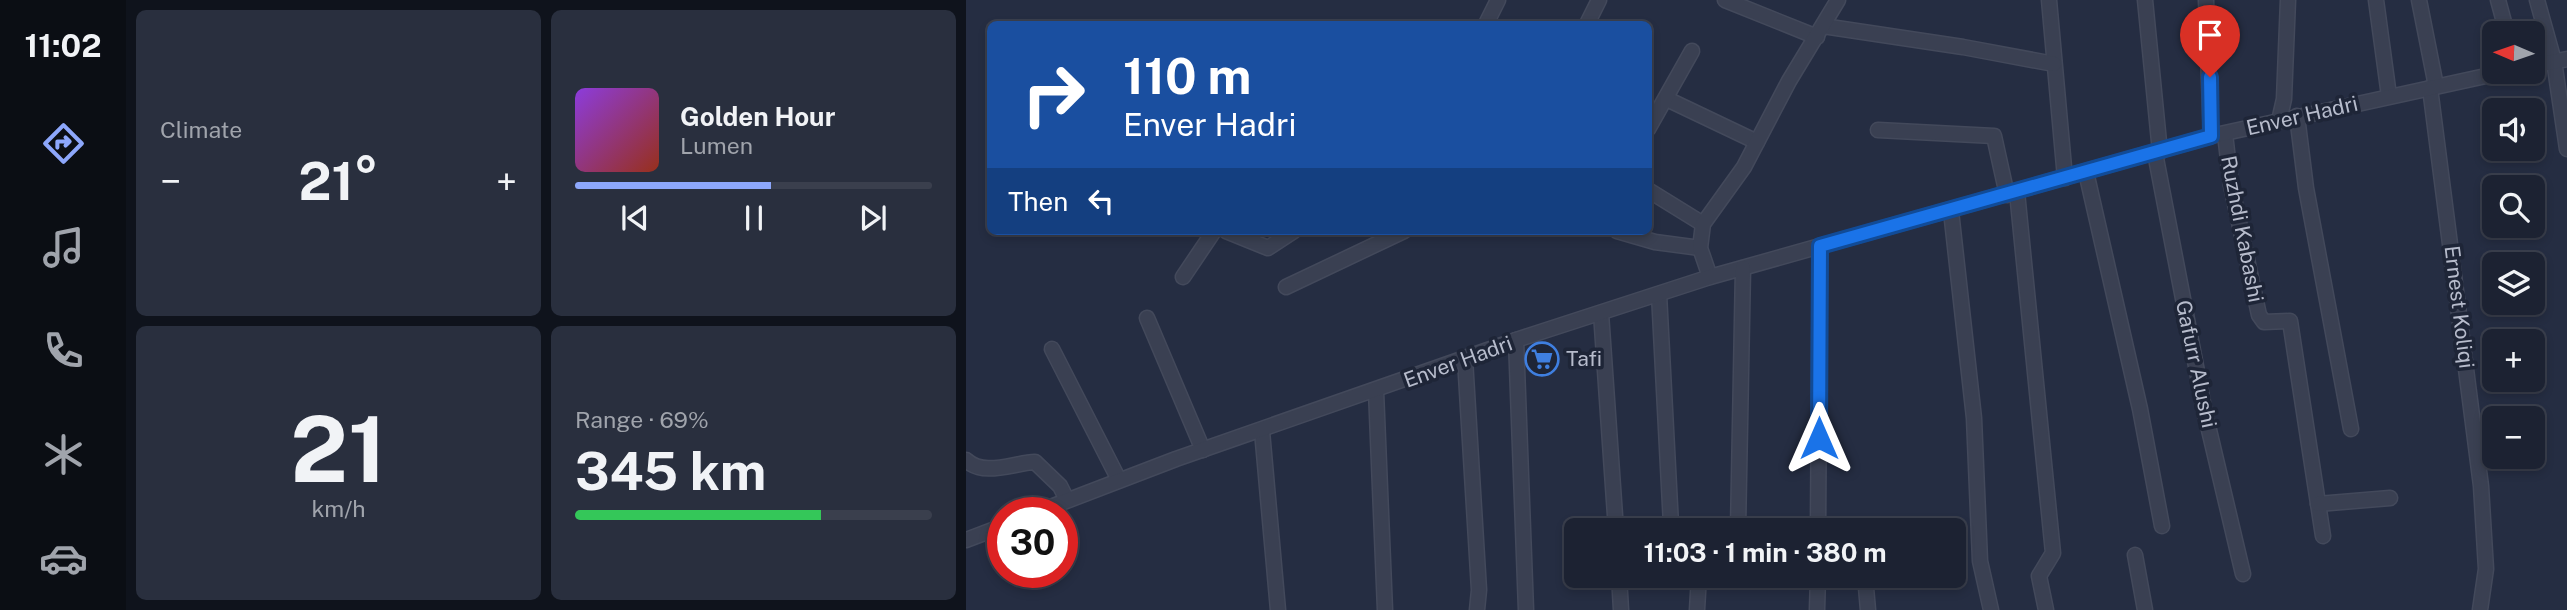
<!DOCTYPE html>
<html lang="en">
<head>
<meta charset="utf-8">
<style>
  :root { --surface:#1c2232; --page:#292f3e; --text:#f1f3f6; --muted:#a0a4ac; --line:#3a3f4d; --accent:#8da7fb }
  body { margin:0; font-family:"Public Sans",sans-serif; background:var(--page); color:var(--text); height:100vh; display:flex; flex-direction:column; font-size:26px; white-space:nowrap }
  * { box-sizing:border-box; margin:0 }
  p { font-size:23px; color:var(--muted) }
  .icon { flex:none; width:38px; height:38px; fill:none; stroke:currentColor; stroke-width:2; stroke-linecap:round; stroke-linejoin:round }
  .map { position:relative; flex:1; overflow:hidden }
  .side { display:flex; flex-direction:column; gap:10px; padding:10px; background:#0f131c; width:840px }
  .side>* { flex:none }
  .hud { position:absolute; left:21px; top:21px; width:665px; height:214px; border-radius:10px; box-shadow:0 4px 10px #0003,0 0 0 2px var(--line); background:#1a4fa0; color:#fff; overflow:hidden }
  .needle { width:46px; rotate:272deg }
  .buttons { position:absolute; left:1516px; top:21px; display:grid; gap:14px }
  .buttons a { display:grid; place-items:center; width:63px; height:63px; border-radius:10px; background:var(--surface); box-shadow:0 4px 10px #0003,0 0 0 2px var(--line); font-size:35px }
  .speed { position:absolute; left:21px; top:497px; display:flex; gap:14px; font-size:35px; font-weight:700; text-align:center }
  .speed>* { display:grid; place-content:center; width:91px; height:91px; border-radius:50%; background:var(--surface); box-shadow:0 4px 10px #0003,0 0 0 2px var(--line); line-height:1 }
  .speed .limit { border:10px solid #d22; background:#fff; color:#111 }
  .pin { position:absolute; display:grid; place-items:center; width:60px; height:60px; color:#fff; margin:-72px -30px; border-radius:50% 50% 50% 0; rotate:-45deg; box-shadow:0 0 7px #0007 }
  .pin .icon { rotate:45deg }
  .me { position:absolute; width:77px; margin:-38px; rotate:0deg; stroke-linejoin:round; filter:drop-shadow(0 0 5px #0008) }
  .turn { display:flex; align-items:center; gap:24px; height:147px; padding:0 21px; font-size:32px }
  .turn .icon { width:91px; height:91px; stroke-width:2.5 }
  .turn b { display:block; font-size:49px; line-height:60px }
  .then { display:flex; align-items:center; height:66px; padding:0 21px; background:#0003; gap:14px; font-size:26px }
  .big { font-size:52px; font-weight:700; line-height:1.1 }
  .side .card { flex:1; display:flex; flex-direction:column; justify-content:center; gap:10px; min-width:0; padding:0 24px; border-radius:10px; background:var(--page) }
  .side .dial { align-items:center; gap:0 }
  .dial b { font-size:91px; line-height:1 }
  .song { display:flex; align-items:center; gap:21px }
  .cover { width:84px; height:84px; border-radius:10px; background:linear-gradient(135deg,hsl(270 70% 55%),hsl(10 70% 35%)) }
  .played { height:7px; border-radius:4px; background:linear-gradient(90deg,var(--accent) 55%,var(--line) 55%) }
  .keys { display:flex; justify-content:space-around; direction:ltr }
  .heat { display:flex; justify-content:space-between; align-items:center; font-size:38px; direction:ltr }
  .charge { height:10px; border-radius:5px; background:linear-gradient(90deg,#34c759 69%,var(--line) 0) }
  .side .tiles { flex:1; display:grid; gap:10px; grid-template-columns:repeat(2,1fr) }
  .trip { position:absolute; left:598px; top:518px; width:402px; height:70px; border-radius:10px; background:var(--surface); box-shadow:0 4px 10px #0003,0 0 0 2px var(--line); font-weight:700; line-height:70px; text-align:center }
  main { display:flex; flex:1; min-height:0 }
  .tab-bar { display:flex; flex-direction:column; width:126px; justify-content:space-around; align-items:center; background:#0b0e14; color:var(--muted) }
  .tab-bar .icon { width:49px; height:49px }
  .tab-bar .current { color:var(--accent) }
  .tab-bar b { font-size:32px; color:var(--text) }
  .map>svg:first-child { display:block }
</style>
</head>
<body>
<main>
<nav class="tab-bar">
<b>11:02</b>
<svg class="icon current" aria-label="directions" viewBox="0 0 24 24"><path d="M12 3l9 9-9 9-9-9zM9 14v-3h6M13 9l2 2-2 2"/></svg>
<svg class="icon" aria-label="music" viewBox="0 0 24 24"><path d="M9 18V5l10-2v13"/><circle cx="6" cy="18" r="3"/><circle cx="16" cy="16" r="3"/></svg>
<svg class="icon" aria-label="phone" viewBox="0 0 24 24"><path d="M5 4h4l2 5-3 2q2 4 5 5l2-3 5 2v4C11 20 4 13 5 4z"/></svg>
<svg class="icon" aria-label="climate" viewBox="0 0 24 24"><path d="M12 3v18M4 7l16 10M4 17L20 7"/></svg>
<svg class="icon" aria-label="car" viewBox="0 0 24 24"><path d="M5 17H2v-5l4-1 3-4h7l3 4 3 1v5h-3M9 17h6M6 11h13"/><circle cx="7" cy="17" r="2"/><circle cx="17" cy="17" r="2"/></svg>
</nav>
<section class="side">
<div class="tiles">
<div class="card"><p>Climate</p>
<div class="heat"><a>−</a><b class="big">21°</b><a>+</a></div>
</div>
<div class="card">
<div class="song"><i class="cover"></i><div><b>Golden Hour</b><p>Lumen</p></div></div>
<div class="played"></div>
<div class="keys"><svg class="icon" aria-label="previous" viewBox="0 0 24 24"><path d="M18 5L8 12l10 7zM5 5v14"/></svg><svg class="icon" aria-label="pause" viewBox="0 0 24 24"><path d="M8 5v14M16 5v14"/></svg><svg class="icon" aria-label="next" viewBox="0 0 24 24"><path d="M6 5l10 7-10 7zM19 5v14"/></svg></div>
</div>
<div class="card dial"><b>21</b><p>km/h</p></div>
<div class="card"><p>Range · 69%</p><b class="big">345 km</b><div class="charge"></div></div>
</div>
</section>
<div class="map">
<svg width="1601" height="610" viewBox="0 0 1601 610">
  <rect width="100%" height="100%" fill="#252d42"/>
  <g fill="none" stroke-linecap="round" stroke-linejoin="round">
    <defs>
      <g id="minor">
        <path d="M759,0L851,37"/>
        <path d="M1083,0L1099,178"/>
        <path d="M1179,0L1194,152"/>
        <path d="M1240,0L1245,136"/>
        <path d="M1410,0L1423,96"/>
        <path d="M1453,0L1470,86"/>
        <path d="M1532,0L1541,33"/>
        <path d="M1571,0L1588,61L1601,149"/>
        <path d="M520,24L532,0"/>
        <path d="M621,24L633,0"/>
        <path d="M857,26L997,47L1088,64"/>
        <path d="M1566,66L1601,59"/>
        <path d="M1464,88L1515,486L1520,569L1514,610"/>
        <path d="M705,101L791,142"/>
        <path d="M1331,116L1340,188L1385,429"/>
        <path d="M1313,121L1318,99L1322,0"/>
        <path d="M682,129L726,51"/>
        <path d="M912,130L1028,136L1041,195"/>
        <path d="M1259,134L1265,185L1293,315L1298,322L1324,321L1357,536"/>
        <path d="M1189,153L1239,413L1277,574"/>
        <path d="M1120,172L1174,409L1196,526"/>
        <path d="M682,190L737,224"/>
        <path d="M1051,192L1087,553L1073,576L1080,610"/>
        <path d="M985,211L1008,418L1014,561L1025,610"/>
        <path d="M260,231L302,248L328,231"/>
        <path d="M651,231L689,242L734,248"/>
        <path d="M217,277L248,231"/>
        <path d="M744,277L734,248L737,224L778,167L823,81L872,0"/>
        <path d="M320,287L438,231"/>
        <path d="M693,294L705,525"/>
        <path d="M635,313L650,530"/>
        <path d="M181,318L237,450"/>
        <path d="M550,340L560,610"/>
        <path d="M86,349L153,480"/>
        <path d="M499,359L513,590L511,610"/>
        <path d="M410,391L419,610"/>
        <path d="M296,431L312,610"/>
        <path d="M0,460C18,477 47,463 69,462L94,486L101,500"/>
        <path d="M1352,504L1424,498"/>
        <path d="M69,513L210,459L550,340L744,277L1245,136L1538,72"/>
        <path d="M772,530L777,268"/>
        <path d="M852,530L854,246"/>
        <path d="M0,540L37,526"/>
        <path d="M1169,555L1179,610"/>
        <path d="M653,576L655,610"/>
        <path d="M899,576L902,610"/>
        <path d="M851,581L881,576"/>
        <path d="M731,610L733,576"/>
        <path d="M851,610L852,576"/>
      </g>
    </defs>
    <use href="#minor" stroke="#43495b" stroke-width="17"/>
    <use href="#minor" stroke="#3a4052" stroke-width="14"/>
  </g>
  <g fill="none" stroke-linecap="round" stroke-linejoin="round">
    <defs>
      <path id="route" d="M853,438L854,246L1245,136L1244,77"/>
    </defs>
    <use href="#route" stroke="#114b97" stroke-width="18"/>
    <use href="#route" stroke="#1a73e8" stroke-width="12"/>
  </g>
  <defs>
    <symbol id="supermarket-ring" viewBox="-11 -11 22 22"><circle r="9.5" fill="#1e2537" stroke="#3f7fe0" stroke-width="1.5"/><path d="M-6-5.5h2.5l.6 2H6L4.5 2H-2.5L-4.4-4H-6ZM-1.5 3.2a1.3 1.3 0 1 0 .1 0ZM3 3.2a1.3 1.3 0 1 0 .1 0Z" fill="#3f7fe0"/></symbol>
  </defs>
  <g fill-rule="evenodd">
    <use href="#supermarket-ring" x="557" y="340" width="38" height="38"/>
  </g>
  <g text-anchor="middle" stroke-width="7" stroke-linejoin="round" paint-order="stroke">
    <g font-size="21" fill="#b7bccc" stroke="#1e2537">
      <text transform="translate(1336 116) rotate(-13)" y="7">Enver Hadri</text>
      <text transform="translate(1276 229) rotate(79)" y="7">Ruzhdi Kabashi</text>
      <text transform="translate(1493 307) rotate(83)" y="7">Ernest Koliqi</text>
      <text transform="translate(492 362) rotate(-20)" y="7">Enver Hadri</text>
      <text transform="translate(1230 364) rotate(78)" y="7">Gafurr Alushi</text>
    </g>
    <g font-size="21" fill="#b7bccc" stroke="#1e2537" text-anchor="start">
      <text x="600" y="366">Tafi</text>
    </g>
  </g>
</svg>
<div class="buttons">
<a><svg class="needle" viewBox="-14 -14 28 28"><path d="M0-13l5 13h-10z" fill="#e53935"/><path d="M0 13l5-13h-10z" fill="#a0a4ac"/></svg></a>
<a><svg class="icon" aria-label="sound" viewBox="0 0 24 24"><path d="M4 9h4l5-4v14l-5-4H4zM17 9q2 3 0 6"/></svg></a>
<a><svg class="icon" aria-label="search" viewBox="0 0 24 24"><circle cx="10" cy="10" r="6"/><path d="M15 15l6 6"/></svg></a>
<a><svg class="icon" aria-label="layers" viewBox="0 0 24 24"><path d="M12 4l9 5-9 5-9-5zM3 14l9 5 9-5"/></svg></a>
<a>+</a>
<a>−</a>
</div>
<div class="speed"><div class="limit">30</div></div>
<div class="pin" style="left:1244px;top:77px;background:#d93025"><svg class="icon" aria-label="arrive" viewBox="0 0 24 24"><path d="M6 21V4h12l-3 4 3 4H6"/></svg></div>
<svg class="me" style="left:853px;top:438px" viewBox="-20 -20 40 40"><path d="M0-17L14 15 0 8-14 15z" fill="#1a73e8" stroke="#fff" stroke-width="4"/></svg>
<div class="trip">11:03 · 1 min · 380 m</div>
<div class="hud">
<div class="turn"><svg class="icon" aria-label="right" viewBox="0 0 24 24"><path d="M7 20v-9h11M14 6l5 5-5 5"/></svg><div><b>110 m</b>Enver Hadri</div></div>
<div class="then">Then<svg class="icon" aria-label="left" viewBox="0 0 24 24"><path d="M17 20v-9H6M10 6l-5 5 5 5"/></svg></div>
</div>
</div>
</main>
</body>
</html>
